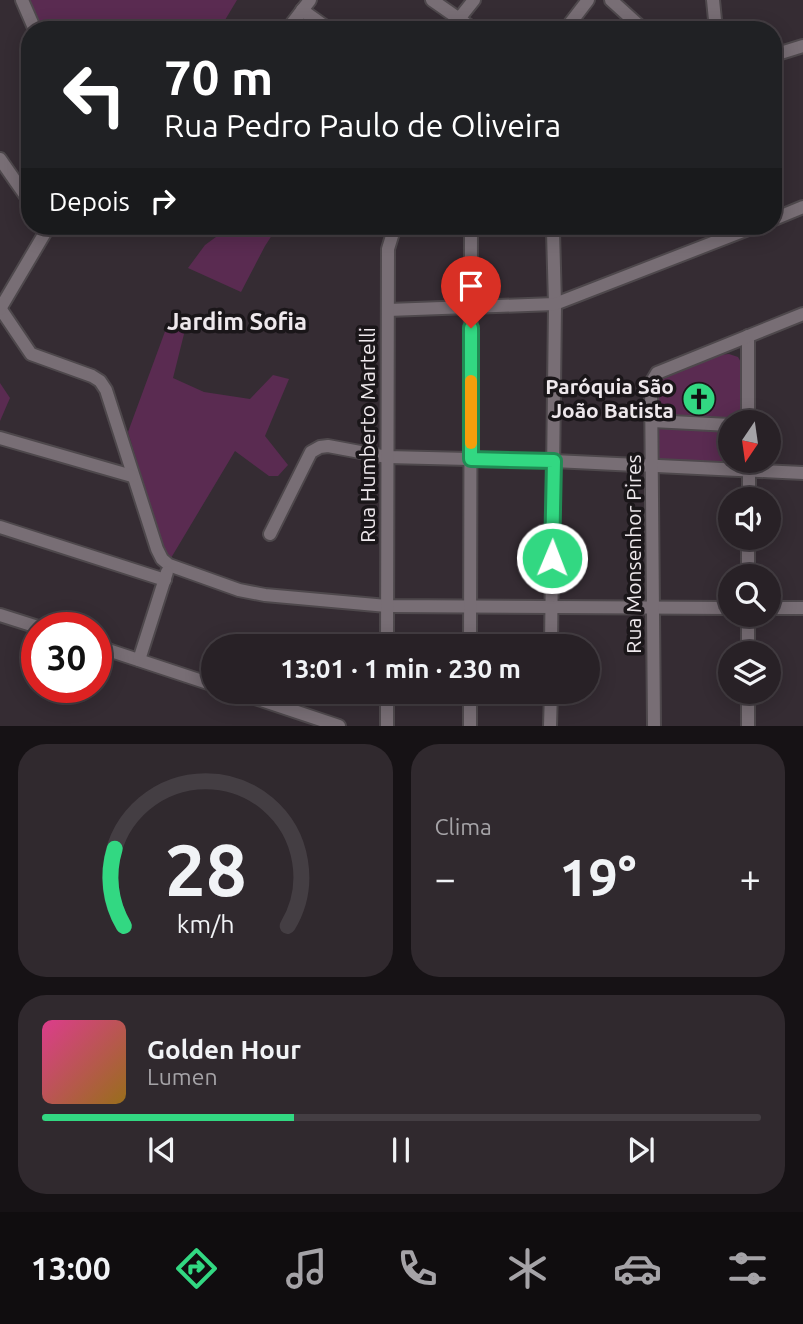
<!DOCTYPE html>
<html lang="pt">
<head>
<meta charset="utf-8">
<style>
  :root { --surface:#282126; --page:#30292e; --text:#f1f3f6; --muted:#a5a3a7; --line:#443e43; --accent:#32d882 }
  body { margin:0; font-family:Ubuntu,sans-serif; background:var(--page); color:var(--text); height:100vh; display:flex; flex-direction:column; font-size:26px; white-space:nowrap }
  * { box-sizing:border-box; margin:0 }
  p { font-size:23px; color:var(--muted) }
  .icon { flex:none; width:38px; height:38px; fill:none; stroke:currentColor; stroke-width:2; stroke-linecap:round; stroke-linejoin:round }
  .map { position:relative; height:726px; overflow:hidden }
  .sheet { display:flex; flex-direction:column; gap:18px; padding:18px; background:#161215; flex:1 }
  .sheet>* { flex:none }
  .guide { position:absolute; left:21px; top:21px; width:761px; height:214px; border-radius:28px; box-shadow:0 4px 18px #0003,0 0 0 2px var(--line); background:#202124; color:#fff; overflow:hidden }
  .needle { width:46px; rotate:193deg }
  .buttons { position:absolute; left:718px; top:410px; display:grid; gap:14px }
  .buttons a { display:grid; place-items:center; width:63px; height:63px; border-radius:50%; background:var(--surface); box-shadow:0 4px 18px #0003,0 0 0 2px var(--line); font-size:35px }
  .speed { position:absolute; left:21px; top:612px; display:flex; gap:14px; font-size:35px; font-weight:700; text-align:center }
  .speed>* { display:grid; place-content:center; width:91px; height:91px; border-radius:50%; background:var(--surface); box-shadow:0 4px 18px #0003,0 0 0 2px var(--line); line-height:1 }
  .speed .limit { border:10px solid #d22; background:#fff; color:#111 }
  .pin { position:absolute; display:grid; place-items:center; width:60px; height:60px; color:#fff; margin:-72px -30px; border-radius:50% 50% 50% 0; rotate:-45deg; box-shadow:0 0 7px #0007 }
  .pin .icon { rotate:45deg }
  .me { position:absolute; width:77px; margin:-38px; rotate:1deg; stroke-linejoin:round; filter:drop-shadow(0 0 5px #0008) }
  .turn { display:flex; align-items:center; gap:24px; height:147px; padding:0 28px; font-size:32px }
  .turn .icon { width:91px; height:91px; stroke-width:2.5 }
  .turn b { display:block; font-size:49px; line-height:60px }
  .then { display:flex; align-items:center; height:66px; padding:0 28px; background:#0003; gap:14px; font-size:26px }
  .big { font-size:52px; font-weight:700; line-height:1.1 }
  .sheet .tile { flex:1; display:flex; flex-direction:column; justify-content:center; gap:10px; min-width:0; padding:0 24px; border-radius:28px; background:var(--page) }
  .sheet .dial { align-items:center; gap:0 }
  .dial svg { height:182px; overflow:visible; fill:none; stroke:var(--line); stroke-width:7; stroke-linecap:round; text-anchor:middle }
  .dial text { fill:var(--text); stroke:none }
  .song { display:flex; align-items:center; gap:21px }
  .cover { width:84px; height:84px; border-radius:10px; background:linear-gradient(135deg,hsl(330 70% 55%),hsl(40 70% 35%)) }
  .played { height:7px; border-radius:4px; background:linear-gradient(90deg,var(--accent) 35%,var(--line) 35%) }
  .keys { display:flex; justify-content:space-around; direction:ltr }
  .heat { display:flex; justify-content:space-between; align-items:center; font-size:38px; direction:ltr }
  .sheet .tiles { flex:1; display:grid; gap:18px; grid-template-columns:1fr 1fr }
  .tile:last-child { grid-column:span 2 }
  .trip { position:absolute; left:201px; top:634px; width:399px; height:70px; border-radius:35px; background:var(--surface); box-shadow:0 4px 18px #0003,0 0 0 2px var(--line); font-weight:700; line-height:70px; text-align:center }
  .tabs { display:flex; height:112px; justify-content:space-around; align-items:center; background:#100d0f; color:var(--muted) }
  .tabs .icon { width:49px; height:49px }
  .tabs .active { color:var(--accent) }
  .tabs b { font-size:32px; color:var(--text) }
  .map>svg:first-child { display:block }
</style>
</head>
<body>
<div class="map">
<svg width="803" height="726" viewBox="0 0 803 726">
  <rect width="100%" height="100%" fill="#352c33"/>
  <g fill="#5a2b51">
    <path d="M28,0H237L219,30H40Z"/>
    <path d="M231,226H278L265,246L241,292L188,268L205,245Z"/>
    <path d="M167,326L185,330L173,378L204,392L250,399L273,375L289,379L265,436L288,465L278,476H269L235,451L171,558L165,553L128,432Z"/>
    <path d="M729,354L738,357L742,364L743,411L739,420L660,417L655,411L656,389L659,381L718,355Z"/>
    <path d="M0,383L10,398L0,421Z"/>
    <path d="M662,426L730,428V460H741V462L737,465L656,459L658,428Z"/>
  </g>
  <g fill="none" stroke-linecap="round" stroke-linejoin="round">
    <defs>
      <g id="minor">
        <path d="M22,0L35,30"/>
        <path d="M432,0L475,30"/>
        <path d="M611,0L644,30"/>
        <path d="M713,0L716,30"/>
        <path d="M302,10L330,30"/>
        <path d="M287,30L310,0"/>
        <path d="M450,30L474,0"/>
        <path d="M565,30L588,0"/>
        <path d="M774,55L803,46"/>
        <path d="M0,159L30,202"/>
        <path d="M774,219L803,207"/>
        <path d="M197,226L205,228L219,226"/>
        <path d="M550,226L553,232L555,304L551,646"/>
        <path d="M0,308L31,354L92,376L100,381L106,390L157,549L162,559L169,565L239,590L265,595L387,606L730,608"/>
        <path d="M0,309L49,226"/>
        <path d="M388,310L555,304L756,226"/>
        <path d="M652,421L730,425"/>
        <path d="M748,422V336"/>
        <path d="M0,438L132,476"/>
        <path d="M749,499V460"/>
        <path d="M0,527L165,580"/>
        <path d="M270,534L311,452L320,447L328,446L387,457L554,461L803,473"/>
        <path d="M748,576V537"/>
        <path d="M768,608H803"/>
        <path d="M0,615L41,628"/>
        <path d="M96,646L214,685"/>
        <path d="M387,646L388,249L395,226"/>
        <path d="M470,646L471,226"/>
        <path d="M748,653V614"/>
        <path d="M139,660L167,572"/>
        <path d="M234,691L339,726"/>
        <path d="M387,726V691"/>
        <path d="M470,726V691"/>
        <path d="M550,726L551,691"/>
        <path d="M654,726L651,383L657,373L803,314"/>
        <path d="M748,726V691"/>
      </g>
    </defs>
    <use href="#minor" stroke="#4e484c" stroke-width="16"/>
    <use href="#minor" stroke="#786e75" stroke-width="12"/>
  </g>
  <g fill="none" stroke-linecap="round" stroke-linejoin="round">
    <defs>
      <path id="route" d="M471,328V459L554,461L552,558"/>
    </defs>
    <use href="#route" stroke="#208c54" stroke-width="18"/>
    <use href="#route" stroke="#32d882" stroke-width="12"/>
    <path stroke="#f59e0b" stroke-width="12" d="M471,443V381"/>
  </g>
  <defs>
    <symbol id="church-disc" viewBox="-11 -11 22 22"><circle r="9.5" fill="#32d882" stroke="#1a1619"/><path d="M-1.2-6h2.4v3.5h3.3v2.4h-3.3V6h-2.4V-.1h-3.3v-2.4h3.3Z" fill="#111"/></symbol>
  </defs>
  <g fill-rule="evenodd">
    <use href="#church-disc" x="680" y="380" width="38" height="38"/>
  </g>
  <g text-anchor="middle" stroke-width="7" stroke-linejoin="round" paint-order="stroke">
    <g font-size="21" font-weight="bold" fill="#eee8ec" stroke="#1a1619" text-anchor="end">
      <text x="674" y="394">Paróquia São<tspan x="674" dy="24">João Batista</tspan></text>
    </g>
    <g font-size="21" fill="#eee8ec" stroke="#1a1619">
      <text transform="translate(368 435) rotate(-90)" y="7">Rua Humberto Martelli</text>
      <text transform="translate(634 554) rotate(-90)" y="7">Rua Monsenhor Pires</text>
    </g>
    <g font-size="24" font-weight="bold" fill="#eee8ec" stroke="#1a1619">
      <text x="237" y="330">Jardim Sofia</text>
    </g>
  </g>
</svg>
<div class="buttons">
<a><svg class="needle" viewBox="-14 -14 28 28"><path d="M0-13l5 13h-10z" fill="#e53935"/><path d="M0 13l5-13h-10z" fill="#a5a3a7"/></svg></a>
<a><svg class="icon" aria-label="sound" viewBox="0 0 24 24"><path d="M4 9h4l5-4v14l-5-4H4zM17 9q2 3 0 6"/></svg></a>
<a><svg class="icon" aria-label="search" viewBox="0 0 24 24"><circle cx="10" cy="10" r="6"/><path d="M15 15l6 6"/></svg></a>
<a><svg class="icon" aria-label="layers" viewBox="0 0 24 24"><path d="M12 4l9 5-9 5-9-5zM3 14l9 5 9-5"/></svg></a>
</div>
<div class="speed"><div class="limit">30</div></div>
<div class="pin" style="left:471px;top:328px;background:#d93025"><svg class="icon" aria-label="arrive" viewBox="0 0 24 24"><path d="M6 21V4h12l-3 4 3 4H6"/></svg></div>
<svg class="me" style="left:552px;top:558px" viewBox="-20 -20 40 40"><circle r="17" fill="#32d882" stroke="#fff" stroke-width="3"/><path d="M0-11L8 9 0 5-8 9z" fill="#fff"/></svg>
<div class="trip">13:01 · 1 min · 230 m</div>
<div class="guide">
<div class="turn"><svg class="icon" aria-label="left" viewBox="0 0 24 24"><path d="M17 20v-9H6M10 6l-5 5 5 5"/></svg><div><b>70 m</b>Rua Pedro Paulo de Oliveira</div></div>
<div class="then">Depois<svg class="icon" aria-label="right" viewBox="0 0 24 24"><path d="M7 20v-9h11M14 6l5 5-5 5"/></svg></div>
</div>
</div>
<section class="sheet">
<div class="tiles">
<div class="tile dial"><svg viewBox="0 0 100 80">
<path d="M14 69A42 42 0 1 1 86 69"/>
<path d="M14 69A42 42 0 0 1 10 35" stroke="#32d882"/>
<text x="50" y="56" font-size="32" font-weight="700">28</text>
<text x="50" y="72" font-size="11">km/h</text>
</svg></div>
<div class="tile"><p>Clima</p>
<div class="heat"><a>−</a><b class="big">19°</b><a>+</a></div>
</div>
<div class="tile">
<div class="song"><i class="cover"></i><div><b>Golden Hour</b><p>Lumen</p></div></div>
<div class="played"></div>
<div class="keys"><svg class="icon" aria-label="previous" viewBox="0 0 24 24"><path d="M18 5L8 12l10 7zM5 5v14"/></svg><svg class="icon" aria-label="pause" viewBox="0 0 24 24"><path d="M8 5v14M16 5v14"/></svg><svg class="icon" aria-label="next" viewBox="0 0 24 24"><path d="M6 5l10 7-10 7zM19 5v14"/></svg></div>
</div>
</div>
</section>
<nav class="tabs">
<b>13:00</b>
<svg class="icon active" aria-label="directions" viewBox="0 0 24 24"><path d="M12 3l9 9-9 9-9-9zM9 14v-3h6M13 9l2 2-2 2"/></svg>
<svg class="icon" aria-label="music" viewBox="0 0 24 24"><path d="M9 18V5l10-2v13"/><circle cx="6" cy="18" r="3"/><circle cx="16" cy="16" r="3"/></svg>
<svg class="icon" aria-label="phone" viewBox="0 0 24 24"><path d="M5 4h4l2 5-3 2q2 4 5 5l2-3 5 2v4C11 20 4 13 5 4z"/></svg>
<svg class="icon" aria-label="climate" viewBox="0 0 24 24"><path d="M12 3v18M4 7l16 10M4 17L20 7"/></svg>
<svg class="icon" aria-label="car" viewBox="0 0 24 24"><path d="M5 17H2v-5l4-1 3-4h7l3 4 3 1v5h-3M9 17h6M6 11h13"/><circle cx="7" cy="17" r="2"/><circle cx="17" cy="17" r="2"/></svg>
<svg class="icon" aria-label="filters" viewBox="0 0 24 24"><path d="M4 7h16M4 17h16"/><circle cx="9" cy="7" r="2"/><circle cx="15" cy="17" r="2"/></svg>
</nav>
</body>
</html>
